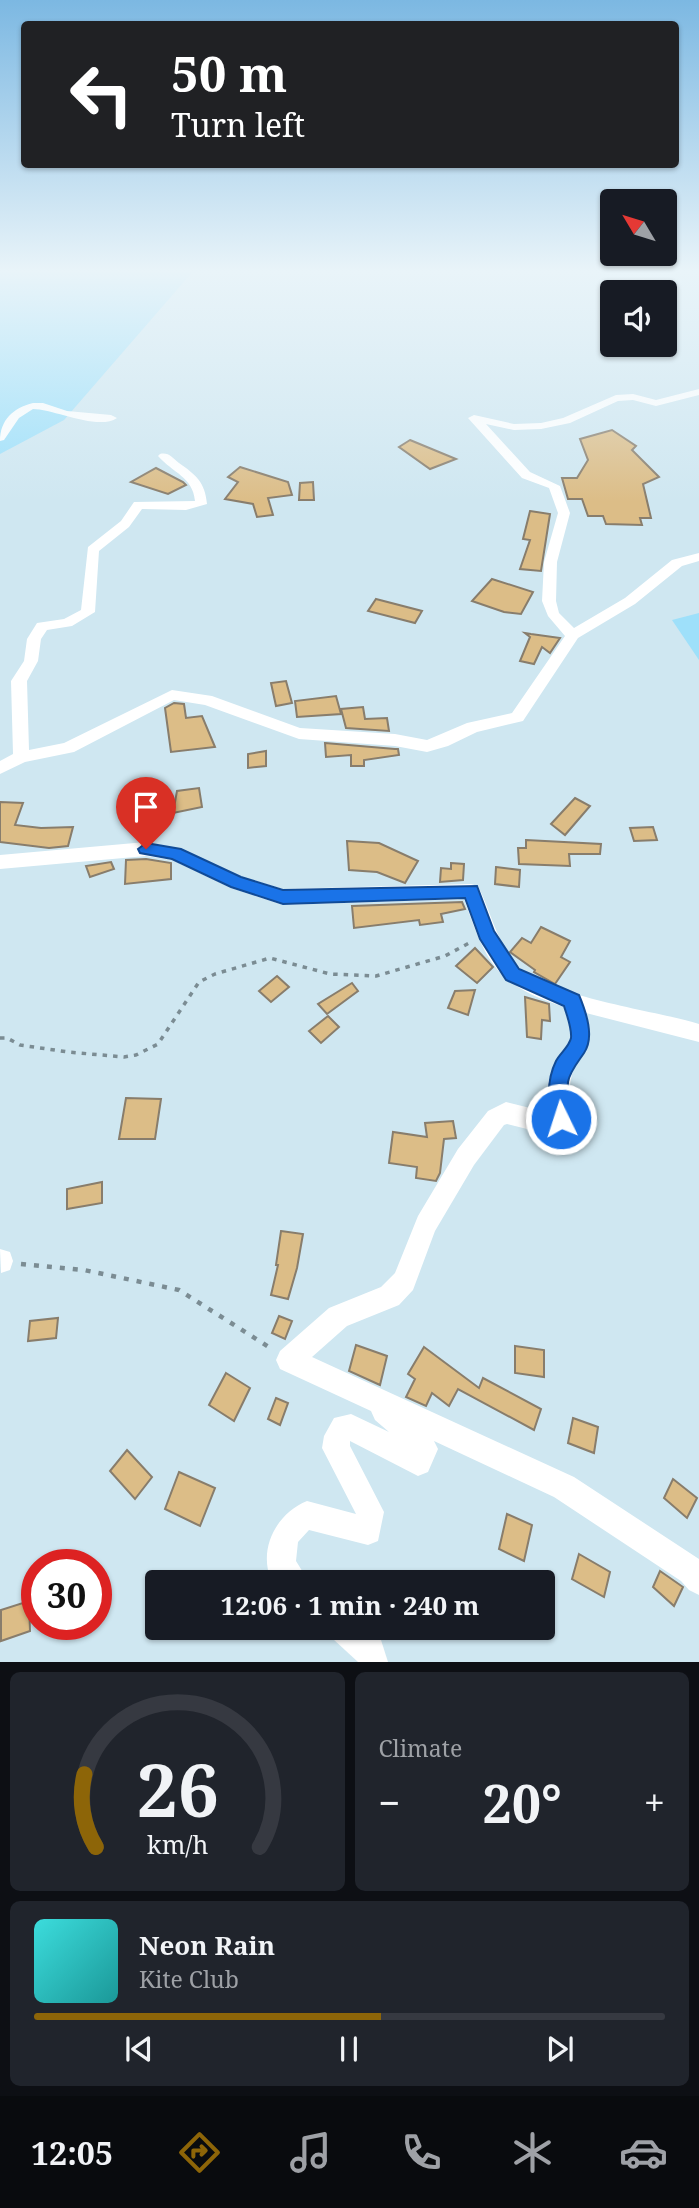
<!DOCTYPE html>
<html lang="en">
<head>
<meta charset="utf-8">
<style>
  :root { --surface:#171b24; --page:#20242c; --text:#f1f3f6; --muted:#9ea1a6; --line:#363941; --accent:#8d6508 }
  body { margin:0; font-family:"Noto Serif",serif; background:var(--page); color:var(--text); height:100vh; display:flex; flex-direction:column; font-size:26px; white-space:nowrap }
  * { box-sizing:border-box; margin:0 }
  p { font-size:23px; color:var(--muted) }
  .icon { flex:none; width:38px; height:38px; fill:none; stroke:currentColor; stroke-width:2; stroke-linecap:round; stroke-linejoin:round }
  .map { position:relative; height:1662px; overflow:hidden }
  .details { display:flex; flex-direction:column; gap:10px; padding:10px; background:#0d0f14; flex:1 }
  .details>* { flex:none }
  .top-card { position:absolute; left:21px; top:21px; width:658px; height:147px; border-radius:7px; box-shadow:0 2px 5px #0004; background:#202124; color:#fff; overflow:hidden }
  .needle { width:46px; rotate:308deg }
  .fabs { position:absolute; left:600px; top:189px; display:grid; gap:14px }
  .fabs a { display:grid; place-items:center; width:77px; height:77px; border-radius:7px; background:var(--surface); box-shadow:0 2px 5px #0004; font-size:35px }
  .speed { position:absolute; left:21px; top:1549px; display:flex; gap:14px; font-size:35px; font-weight:700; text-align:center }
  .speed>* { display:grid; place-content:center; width:91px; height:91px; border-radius:50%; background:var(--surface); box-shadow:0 2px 5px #0004; line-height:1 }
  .speed .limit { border:10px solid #d22; background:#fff; color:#111 }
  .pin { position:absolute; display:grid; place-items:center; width:60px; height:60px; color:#fff; margin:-72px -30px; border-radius:50% 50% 50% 0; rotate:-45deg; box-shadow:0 0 7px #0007 }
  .pin .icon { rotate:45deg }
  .me { position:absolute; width:77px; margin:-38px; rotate:356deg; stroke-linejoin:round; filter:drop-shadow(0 0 5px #0008) }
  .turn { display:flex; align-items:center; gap:24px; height:147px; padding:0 35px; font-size:32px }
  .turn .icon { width:91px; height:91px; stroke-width:2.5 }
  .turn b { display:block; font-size:49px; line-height:60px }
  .big { font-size:52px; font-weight:700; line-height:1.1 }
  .details .tile { flex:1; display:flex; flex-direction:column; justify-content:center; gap:10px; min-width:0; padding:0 24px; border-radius:10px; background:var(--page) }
  .details .dial { align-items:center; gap:0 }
  .dial svg { height:182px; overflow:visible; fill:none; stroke:var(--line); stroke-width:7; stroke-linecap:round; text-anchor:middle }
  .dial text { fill:var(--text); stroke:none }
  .song { display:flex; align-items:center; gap:21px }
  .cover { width:84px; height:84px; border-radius:10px; background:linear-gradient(135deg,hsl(180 70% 55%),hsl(180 70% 35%)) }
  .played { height:7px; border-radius:4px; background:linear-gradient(90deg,var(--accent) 55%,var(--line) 55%) }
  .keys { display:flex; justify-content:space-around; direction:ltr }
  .heat { display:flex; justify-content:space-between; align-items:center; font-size:38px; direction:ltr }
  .details .tiles { flex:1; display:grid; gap:10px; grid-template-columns:1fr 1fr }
  .tile:last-child { grid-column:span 2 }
  .trip { position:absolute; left:145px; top:1570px; width:410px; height:70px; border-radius:7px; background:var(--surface); box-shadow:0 2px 5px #0004; font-weight:700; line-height:70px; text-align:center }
  .tabs { display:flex; height:112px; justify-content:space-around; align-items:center; background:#090b0e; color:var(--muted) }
  .tabs .icon { width:49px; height:49px }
  .tabs .selected { color:var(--accent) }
  .tabs b { font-size:32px; color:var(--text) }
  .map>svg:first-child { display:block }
</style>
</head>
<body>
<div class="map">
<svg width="699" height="1662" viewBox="0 0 699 1662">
  <rect width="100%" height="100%" fill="#cfe7f1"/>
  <g fill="#9ee0fa">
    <path d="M0,269H195L64,420L0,454Z"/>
    <path d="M699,613V660L672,620Z"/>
  </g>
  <g fill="#dcbd87" stroke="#887d6c" stroke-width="2">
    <path d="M612,430L636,446L632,450L659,477L643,484L651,518H640L642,525L606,524L603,516H588L582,499H568L562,478H577L588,460L580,439Z"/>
    <path d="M410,440L456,459L430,469L399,447Z"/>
    <path d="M240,467L288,482L292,495L268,498L273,515L257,517L253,504L225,499L238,482L228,477Z"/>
    <path d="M156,468L183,482L186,485L168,494L131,482Z"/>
    <path d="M313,482L314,500H299L300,483Z"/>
    <path d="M530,511L550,514L541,571L520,569L530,540L523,539Z"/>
    <path d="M492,579L533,592L521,614L504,612L472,601Z"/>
    <path d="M376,599L422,611L415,623L368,611Z"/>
    <path d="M525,633L531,634L560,638L550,653L542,647L534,664L520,661L530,637Z"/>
    <path d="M286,681L292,703L276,706L271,683Z"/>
    <path d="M336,696L341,714L297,717L295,701Z"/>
    <path d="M174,703L184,704L186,718L202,716L215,747L171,752L165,708Z"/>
    <path d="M363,707L365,719L387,718L389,731L346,728L341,709Z"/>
    <path d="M325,743L395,749H398L399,755L364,760V766H351V755L326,757Z"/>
    <path d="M266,751V766L248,768V754Z"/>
    <path d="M199,788L202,807L173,813L177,791Z"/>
    <path d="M575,798L590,806L565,835L551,824Z"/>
    <path d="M0,802L23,803L15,825L41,828L73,827L68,846L49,848L0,842Z"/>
    <path d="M653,827L657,840L634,841L630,828Z"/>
    <path d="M526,840L601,844L600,854H569L570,866L519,864L518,848H526Z"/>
    <path d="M347,841L379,843L418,861L405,883L377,872L349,870Z"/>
    <path d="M146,859L171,863V879L125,884L126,860Z"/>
    <path d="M111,862L114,869L90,877L86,866Z"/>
    <path d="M451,863L464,864L463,880L440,882L441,868L451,869Z"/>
    <path d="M496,867L520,870L519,887L495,884Z"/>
    <path d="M462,902L465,909L441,914L443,922L420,925L419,920L354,928L352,906Z"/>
    <path d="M541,927L570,941L561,957L570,962L555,984L534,972L535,970L510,952L522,938L531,943Z"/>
    <path d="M475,948L493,967L477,983L456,966Z"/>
    <path d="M277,976L289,987L271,1002L259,991Z"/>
    <path d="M352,983L358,991L327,1014L318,1004Z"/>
    <path d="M475,990L468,1015L448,1008L455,991Z"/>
    <path d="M525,997L549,1004L550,1021L542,1020L541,1039L527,1037Z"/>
    <path d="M328,1016L339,1027L321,1043L309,1031Z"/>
    <path d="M126,1098L161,1099L155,1139H119Z"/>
    <path d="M453,1121L456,1138L444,1139L440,1173L436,1181L416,1178L417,1167L389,1163L393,1132L427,1137L425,1123Z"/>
    <path d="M102,1182V1203L67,1209V1189Z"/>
    <path d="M281,1231L303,1234L297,1268L288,1299L271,1295L278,1265H276Z"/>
    <path d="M279,1316L292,1321L285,1339L272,1333Z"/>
    <path d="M58,1318L56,1338L28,1341L30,1321Z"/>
    <path d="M356,1345L387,1356L380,1385L349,1371Z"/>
    <path d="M515,1346L544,1350V1377L515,1373Z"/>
    <path d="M424,1347L479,1388L483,1378L541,1409L534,1430L458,1389L449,1406L432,1393L426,1406L406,1397L415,1379L408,1374Z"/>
    <path d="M226,1373L250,1388L234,1421L209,1405Z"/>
    <path d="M276,1398L288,1403L280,1425L268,1419Z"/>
    <path d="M573,1418L598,1427L594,1453L568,1443Z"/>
    <path d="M127,1450L152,1477L135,1499L110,1471Z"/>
    <path d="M179,1472L215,1488L200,1526L165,1509Z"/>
    <path d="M673,1479L697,1498L687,1518L664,1498Z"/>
    <path d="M507,1514L532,1525L524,1561L499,1549Z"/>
    <path d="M579,1554L610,1572L604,1597L572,1579Z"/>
    <path d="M660,1571L683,1587L674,1606L653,1587Z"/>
    <path d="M29,1601L30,1631L1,1641V1610Z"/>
  </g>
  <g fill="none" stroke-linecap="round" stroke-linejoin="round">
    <path stroke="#7b8c93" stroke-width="2" stroke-dasharray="2 2.5" stroke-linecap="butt" d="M315,269H355"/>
    <path stroke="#7b8c93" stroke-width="3.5" stroke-dasharray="4.5 6" stroke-linecap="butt" d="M0,1038H7L20,1045L68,1052L124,1057L136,1055L158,1044L199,982L215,974L270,958L330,974L376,976L445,956L471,942"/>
    <path stroke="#7b8c93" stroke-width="4.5" stroke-dasharray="5 8" stroke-linecap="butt" d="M21,1264L84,1270L179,1290L272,1349"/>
    <g fill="#fff" fill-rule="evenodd">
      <path d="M699,389V395L656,406L633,400L618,401L570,423L541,429L514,430L486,424L530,472L560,486L570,513L557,562L556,601L559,613L574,628L625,598L672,560L699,553V561L682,566L635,604L578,638L523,721L477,732L448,746L427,752L395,746L299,739L205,705L174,700L74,752L25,762L0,774V761L13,754L11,681L24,661L27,639L37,623L64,619L81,610L88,547L121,521L134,502L195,501C193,477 173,473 158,456L160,454C169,452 172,458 179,463C196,475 205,482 207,504L186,510L142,509L129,527L99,551L95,612L72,626L47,630L41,639L38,661L27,681L29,750L64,743L172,690L212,696L300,728L395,734L427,740L467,723L512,713L565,636L548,616L542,601L544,562L558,513L549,488L522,478L468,418L474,415L514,424L541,423L563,418L616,395L633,394L656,400Z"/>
      <path d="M33,403H43L67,411L111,415L117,418C98,431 54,409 33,409L19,418L4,440L0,441C0,420 13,408 33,403Z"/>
      <path d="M146,842L181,849L242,877L283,889L471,884L478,886C491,912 496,940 515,963C543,997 655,1010 699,1024V1042L586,1013C598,1055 578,1047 571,1079C566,1100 582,1125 555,1136L507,1124L504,1125L474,1165L435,1231L413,1290L399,1305L347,1326L312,1357L574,1477L699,1559V1595L689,1590L681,1581L554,1497L434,1441L438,1449L428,1472L418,1476L350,1441V1446L384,1512L378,1541L368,1545L309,1530L298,1542L296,1561L309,1582L271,1580C258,1548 277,1513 307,1501L356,1514L322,1448L324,1436L334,1418L351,1414L389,1432L375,1420L371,1411L280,1369L276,1360L280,1351L329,1308L381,1287L395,1273L418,1216L458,1149L488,1111L506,1102L550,1113L548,1082L557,1059L569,1042L571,1033L564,1007C496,985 487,964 464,899L283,905L231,888L172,860L146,856L0,869V855Z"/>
      <path d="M0,1249L10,1252L13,1261L10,1270L1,1273Z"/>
      <path d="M329,1628H366L381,1640L388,1662H358L333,1639Z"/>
    </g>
  </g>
  <linearGradient id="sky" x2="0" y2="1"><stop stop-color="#7cb8e2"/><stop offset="0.54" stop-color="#e9f4f9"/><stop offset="1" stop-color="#e9f4f9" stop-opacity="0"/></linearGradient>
  <rect width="699" height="502" fill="url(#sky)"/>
  <path fill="#1a73e8" stroke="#114b97" stroke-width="2" d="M146,843L181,849L241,877L283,890L477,886L494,931L519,969L579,995C586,1012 595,1037 584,1053C578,1062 570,1071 568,1082C567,1097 574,1111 568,1126L561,1128L554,1126C546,1107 547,1079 556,1061C560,1053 569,1047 571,1038C572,1028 567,1016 564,1006L506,980L480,939L465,898L283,904L231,887L172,859L140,853L138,849Z"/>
</svg>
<div class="fabs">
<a><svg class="needle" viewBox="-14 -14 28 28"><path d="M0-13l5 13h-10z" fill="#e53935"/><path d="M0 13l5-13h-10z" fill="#9ea1a6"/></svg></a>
<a><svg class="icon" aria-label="sound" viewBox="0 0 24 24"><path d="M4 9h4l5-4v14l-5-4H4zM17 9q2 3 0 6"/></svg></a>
</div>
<div class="speed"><div class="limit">30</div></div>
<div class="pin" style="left:146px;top:849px;background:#d93025"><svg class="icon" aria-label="arrive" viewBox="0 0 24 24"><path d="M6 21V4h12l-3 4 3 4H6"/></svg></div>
<svg class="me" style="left:561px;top:1119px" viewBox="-20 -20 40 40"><circle r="17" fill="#1a73e8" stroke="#fff" stroke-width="3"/><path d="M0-11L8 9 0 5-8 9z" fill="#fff"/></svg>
<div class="trip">12:06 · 1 min · 240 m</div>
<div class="top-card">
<div class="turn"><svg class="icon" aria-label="left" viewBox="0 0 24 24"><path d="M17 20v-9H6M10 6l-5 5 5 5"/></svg><div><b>50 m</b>Turn left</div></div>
</div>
</div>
<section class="details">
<div class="tiles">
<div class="tile dial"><svg viewBox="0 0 100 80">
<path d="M14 69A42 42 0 1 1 86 69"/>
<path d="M14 69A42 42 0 0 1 9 37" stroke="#8d6508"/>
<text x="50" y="56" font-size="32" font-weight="700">26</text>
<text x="50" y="72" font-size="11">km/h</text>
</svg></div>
<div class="tile"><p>Climate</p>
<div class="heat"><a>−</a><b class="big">20°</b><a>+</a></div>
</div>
<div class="tile">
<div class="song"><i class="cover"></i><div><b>Neon Rain</b><p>Kite Club</p></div></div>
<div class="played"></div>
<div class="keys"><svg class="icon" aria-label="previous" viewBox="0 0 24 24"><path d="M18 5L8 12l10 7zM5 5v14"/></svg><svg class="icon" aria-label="pause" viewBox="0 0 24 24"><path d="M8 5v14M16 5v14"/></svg><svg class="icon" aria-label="next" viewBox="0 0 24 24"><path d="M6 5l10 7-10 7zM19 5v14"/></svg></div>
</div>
</div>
</section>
<nav class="tabs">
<b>12:05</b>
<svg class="icon selected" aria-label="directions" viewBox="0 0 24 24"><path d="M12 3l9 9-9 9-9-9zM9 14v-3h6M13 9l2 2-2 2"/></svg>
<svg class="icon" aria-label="music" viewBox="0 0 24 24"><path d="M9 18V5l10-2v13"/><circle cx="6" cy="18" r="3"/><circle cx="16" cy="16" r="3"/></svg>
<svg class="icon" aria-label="phone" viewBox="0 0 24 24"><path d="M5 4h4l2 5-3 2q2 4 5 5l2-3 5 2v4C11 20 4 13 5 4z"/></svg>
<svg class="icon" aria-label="climate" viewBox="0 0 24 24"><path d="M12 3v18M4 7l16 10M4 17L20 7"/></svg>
<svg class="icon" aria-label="car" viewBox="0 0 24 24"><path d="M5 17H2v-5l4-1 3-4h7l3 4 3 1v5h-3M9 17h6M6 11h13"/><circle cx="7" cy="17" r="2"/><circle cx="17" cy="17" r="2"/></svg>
</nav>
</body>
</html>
